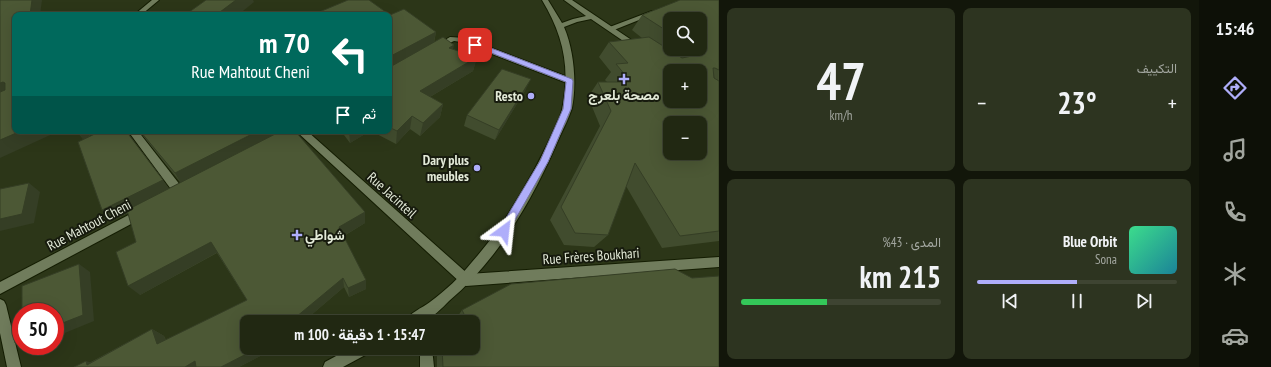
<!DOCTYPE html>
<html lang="ar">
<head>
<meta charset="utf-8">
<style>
  :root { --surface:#212812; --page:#2d3420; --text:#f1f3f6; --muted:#a2a69f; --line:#3e4432; --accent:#afaefa }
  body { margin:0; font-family:"PT Sans Narrow",Vazirmatn,sans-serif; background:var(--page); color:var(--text); direction:rtl; height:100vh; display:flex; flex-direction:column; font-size:15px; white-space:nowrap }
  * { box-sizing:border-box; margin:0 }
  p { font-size:13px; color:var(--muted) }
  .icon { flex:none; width:22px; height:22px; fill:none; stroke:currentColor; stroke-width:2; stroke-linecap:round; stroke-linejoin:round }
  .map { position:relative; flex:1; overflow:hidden; direction:ltr }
  .side { display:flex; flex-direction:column; gap:8px; padding:8px; background:#12160a; width:480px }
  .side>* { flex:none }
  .hud { position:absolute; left:12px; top:12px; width:380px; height:122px; border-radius:8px; box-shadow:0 4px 16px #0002,0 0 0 1px var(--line); direction:rtl; background:#00695c; color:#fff; overflow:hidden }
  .fabs { position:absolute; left:663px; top:12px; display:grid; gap:8px }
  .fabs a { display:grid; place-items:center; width:44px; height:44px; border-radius:8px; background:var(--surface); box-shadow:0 4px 16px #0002,0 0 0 1px var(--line); font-size:20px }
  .speed { position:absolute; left:12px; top:303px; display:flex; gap:8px; font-size:20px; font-weight:700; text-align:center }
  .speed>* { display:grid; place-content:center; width:52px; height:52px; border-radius:50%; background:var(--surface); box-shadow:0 4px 16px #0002,0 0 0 1px var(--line); line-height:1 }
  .speed .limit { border:6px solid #d22; background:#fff; color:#111 }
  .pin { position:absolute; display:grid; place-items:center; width:34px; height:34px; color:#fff; margin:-17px; border-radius:8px; box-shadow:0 2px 6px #0006 }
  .me { position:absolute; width:44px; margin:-22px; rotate:30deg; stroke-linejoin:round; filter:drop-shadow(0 0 3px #0008) }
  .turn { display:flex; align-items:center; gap:14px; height:84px; padding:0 16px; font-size:18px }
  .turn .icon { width:52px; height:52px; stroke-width:2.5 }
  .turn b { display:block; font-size:28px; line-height:34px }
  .then { display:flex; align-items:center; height:38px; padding:0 16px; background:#0003; gap:8px; font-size:15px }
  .big { font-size:30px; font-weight:700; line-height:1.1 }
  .side .widget { flex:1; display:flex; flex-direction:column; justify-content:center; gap:6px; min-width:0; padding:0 14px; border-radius:8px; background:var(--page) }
  .side .dial { align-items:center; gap:0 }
  .dial b { font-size:52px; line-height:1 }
  .song { display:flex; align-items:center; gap:12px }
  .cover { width:48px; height:48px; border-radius:6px; background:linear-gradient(135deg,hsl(150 70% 55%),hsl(190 70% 35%)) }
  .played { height:4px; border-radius:2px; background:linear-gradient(90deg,var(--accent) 50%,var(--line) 50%) }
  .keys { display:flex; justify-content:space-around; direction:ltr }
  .heat { display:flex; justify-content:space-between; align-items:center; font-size:22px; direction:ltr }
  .charge { height:6px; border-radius:3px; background:linear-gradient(90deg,#34c759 43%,var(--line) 0) }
  .side .tiles { flex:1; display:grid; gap:8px; grid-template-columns:repeat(2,1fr) }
  .trip { position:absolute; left:240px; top:315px; width:240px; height:40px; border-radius:8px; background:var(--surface); box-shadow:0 4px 16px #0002,0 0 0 1px var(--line); font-weight:700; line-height:40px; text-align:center; direction:rtl }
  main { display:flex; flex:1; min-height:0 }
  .dock { display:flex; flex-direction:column; width:72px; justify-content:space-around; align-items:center; background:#0d1007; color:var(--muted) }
  .dock .icon { width:28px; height:28px }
  .dock .selected { color:var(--accent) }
  .dock b { font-size:18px; color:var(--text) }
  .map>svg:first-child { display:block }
</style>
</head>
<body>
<main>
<nav class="dock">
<b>15:46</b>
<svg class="icon selected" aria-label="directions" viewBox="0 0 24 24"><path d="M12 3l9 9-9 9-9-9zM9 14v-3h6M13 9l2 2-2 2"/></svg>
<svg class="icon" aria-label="music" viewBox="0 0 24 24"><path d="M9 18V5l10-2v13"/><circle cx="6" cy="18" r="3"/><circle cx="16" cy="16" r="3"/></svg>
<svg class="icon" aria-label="phone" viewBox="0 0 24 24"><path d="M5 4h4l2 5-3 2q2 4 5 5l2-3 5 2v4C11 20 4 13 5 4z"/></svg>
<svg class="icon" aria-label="climate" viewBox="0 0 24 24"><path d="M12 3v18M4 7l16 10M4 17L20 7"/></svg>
<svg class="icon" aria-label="car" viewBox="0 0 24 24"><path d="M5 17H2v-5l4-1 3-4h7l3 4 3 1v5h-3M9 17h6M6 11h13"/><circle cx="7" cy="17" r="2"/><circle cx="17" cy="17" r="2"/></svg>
</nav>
<section class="side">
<div class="tiles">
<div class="widget"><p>التكييف</p>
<div class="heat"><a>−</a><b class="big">23°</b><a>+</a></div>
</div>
<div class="widget dial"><b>47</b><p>km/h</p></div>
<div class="widget">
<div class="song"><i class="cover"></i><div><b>Blue Orbit</b><p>Sona</p></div></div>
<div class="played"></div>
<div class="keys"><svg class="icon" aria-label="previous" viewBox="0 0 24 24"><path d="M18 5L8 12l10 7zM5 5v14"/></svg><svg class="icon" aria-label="pause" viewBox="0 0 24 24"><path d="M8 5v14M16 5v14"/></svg><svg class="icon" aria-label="next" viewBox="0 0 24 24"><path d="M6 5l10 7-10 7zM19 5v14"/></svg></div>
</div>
<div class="widget"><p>المدى · 43%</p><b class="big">215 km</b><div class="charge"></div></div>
</div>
</section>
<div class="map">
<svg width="719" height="367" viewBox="0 0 719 367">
  <rect width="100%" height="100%" fill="#2c3618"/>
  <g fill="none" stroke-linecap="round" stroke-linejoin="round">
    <defs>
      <g id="street">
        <path d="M152,0H159L141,15H134Z"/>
        <path d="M652,11L654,12V14L614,30H611L607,28Z"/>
        <path d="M450,37L465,38L573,79L574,81L570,84L567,83L461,42L454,41L437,49L433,47Z"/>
        <path d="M128,131H138L184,190L185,193L184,196L180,197L176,196Z"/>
        <path d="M296,131H307L468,274L719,257V267L466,286L462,284Z"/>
        <path d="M142,208L146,210L147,213L146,216L0,294V282Z"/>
        <path d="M0,299L4,301L6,305L21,367H7L0,333Z"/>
        <path d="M420,348H432L434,367H420Z"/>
      </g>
      <g id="secondary">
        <path d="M542,0H548L562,23L573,19L586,16L564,0H572L642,47L641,49H635L591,19L577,22L564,27C574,50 577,84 572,108C569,118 564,127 560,136C534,197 500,258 449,301C442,308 433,318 423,321C418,323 410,322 405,322C409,313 422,308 430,302C446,290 460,277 472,262C510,219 537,169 560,117C563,108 564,99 565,90C568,56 559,28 542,0Z"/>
        <path d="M351,348H370L369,353L343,367H323L325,362Z"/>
      </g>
    </defs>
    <use href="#street" stroke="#141d02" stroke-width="2"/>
    <use href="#secondary" stroke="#141d02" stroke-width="2"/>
    <use href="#street" fill="#707c5c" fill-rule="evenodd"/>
    <use href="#secondary" fill="#707c5c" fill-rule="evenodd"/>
  </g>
  <g fill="#414c2e" fill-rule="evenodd">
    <path d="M719,0V241L662,248L626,186L608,235L594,247L564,245L550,220L600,126L588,97L598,82H607L605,80L611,72L599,57L609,42L642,38L632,30L642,15ZM670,19L700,49H670Z"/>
    <path d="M389,15L436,32L434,43L477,57L473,71L430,97L443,104L440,117L420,136L410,129L396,144L371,131H389Z"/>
    <path d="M526,89L495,140L464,126L467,115Z"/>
    <path d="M66,131H95L86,139L169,189L181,183L139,131H295L365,212V223L344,236L366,289L349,297L344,287L303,322H247V348H272L266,353L239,367H74L91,362L152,329L164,336L166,340L247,300L217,253L140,295L136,242L128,213L113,220L84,140L77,132L69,134Z"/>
    <path d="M341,131H370L350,143Z"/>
    <path d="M462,310L719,367H437V356L443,348H473V322H457L456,319Z"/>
  </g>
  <g fill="#353e25">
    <path d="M32,0H42L40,15H30Z"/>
    <path d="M236,0H253L254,2L238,15H216Z"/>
    <path d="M436,32L433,45L389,70V57Z"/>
    <path d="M454,45L451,58L449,48Z"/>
    <path d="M477,57L473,71L418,104L420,91Z"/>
    <path d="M531,79L526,89L495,140L499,130Z"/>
    <path d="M3,82L14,94L0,100V83Z"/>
    <path d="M443,104L440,117L420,136L423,123Z"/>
    <path d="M412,116L410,129L396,144L397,131Z"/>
    <path d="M21,131H59L0,158V140Z"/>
    <path d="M66,131H95L84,140L77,132L69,134Z"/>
    <path d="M258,131H287L182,185L175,173Z"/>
    <path d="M349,131H370L350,143Z"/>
    <path d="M163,180L171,191L113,220L102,210Z"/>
    <path d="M29,183L40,192L34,223L0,231V219Z"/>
    <path d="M365,212V223L340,238L339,227Z"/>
    <path d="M211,242L218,252L140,295L128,286Z"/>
    <path d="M79,264L90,272L94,321L55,337V326Z"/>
    <path d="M343,278L344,287L303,322H290Z"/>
    <path d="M366,280V289L349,297L348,288Z"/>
    <path d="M152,329L164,336L169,350L157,344Z"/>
    <path d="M21,340V345L15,343Z"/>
    <path d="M25,346H34L30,348Z"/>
    <path d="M258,348H272L266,353L239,367H221Z"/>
    <path d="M86,361L102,366L87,365Z"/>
    <path d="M195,361L204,367H185Z"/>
  </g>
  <g fill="#4c5835" stroke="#353e25" fill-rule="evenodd">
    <path d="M0,0H32L30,15H15V37L14,38H15V110L14,115H15V131H21L0,140V92L5,90V83L3,82L0,83Z"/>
    <path d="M206,0H236L216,15H185Z"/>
    <path d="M348,0H369L390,15L404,9L436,32L389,57L390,67L443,37L454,45L449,48L477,57L420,91L443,104L423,123L412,116L397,131L389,127V15H312Z"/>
    <path d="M680,0H719V70L715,68H713L714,78L719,81V231L680,236L635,163L608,235L575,233L561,207L611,111L598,82H631L616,64L628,63L609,42L649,37L682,58L692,56V54L684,49H700V19H670V33L642,15ZM670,71H700V101H670ZM670,123H700V153H670Z"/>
    <path d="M670,34V40L662,35Z"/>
    <path d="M502,69L531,79L499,130L467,115Z"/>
    <path d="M101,131H126L163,180L102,210L78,142Z"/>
    <path d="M140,131H258L175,173Z"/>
    <path d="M281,131H295L365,212L339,227L366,280L348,288L343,278L290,322H247V348H258L221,367H196L195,361L185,367H74L86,361L87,365L152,329L157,344L247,300L211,242L128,286L116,252L136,242L127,210Z"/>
    <path d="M29,183L22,214L0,219V189Z"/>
    <path d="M79,264L83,315L55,326V312H22V286Z"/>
    <path d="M675,269L692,278L719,276V367H443L442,348H473V322H468L462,310L511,284Z"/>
    <path d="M21,313V340L15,343V316Z"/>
  </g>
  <path fill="#afaefa" stroke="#7271a2" d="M473,43H478L572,79L573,81L571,109L548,162L507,234L504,236L500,234L499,231L500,228L540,161L563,109L566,82L473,46Z"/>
  <g fill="#afaefa" stroke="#171b0e" stroke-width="1.5">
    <path d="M622 73h4v4h4v4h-4v4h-4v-4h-4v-4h4z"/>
    <circle cx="531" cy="96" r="4"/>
    <circle cx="477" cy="168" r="4"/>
    <path d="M295 229h4v4h4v4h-4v4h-4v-4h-4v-4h4z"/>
  </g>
  <g text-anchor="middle" stroke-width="4" stroke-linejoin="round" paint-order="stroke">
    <g font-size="14" font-weight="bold" fill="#e3ead8" stroke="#171b0e" text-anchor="end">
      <text x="624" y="100" text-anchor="middle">مصحة بلعرج</text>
      <text x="523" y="101">Resto</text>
      <text x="469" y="165">Dary plus<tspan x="469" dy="16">meubles</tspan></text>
      <text x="305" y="240" text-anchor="start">شواطي</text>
    </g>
    <g font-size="14" fill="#e3ead8" stroke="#171b0e">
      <text transform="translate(392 195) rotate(42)" y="5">Rue Jacinteil</text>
      <text transform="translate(89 225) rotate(-28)" y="5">Rue Mahtout Cheni</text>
      <text transform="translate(591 256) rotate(-4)" y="5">Rue Frères Boukhari</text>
    </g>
  </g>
</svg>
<div class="fabs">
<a><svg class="icon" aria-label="search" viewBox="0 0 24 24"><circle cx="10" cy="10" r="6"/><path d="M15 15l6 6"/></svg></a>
<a>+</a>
<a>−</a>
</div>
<div class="speed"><div class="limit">50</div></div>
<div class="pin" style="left:475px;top:45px;background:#d93025"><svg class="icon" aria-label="arrive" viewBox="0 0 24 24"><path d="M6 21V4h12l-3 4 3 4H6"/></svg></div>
<svg class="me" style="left:504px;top:231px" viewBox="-20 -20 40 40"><path d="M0-17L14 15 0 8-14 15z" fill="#afaefa" stroke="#fff" stroke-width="4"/></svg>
<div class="trip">15:47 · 1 دقيقة · 100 m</div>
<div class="hud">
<div class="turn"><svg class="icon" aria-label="left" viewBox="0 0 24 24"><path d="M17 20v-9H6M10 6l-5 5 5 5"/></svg><div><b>70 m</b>Rue Mahtout Cheni</div></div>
<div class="then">ثم<svg class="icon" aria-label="arrive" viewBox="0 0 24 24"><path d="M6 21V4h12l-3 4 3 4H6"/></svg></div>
</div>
</div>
</main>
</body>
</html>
